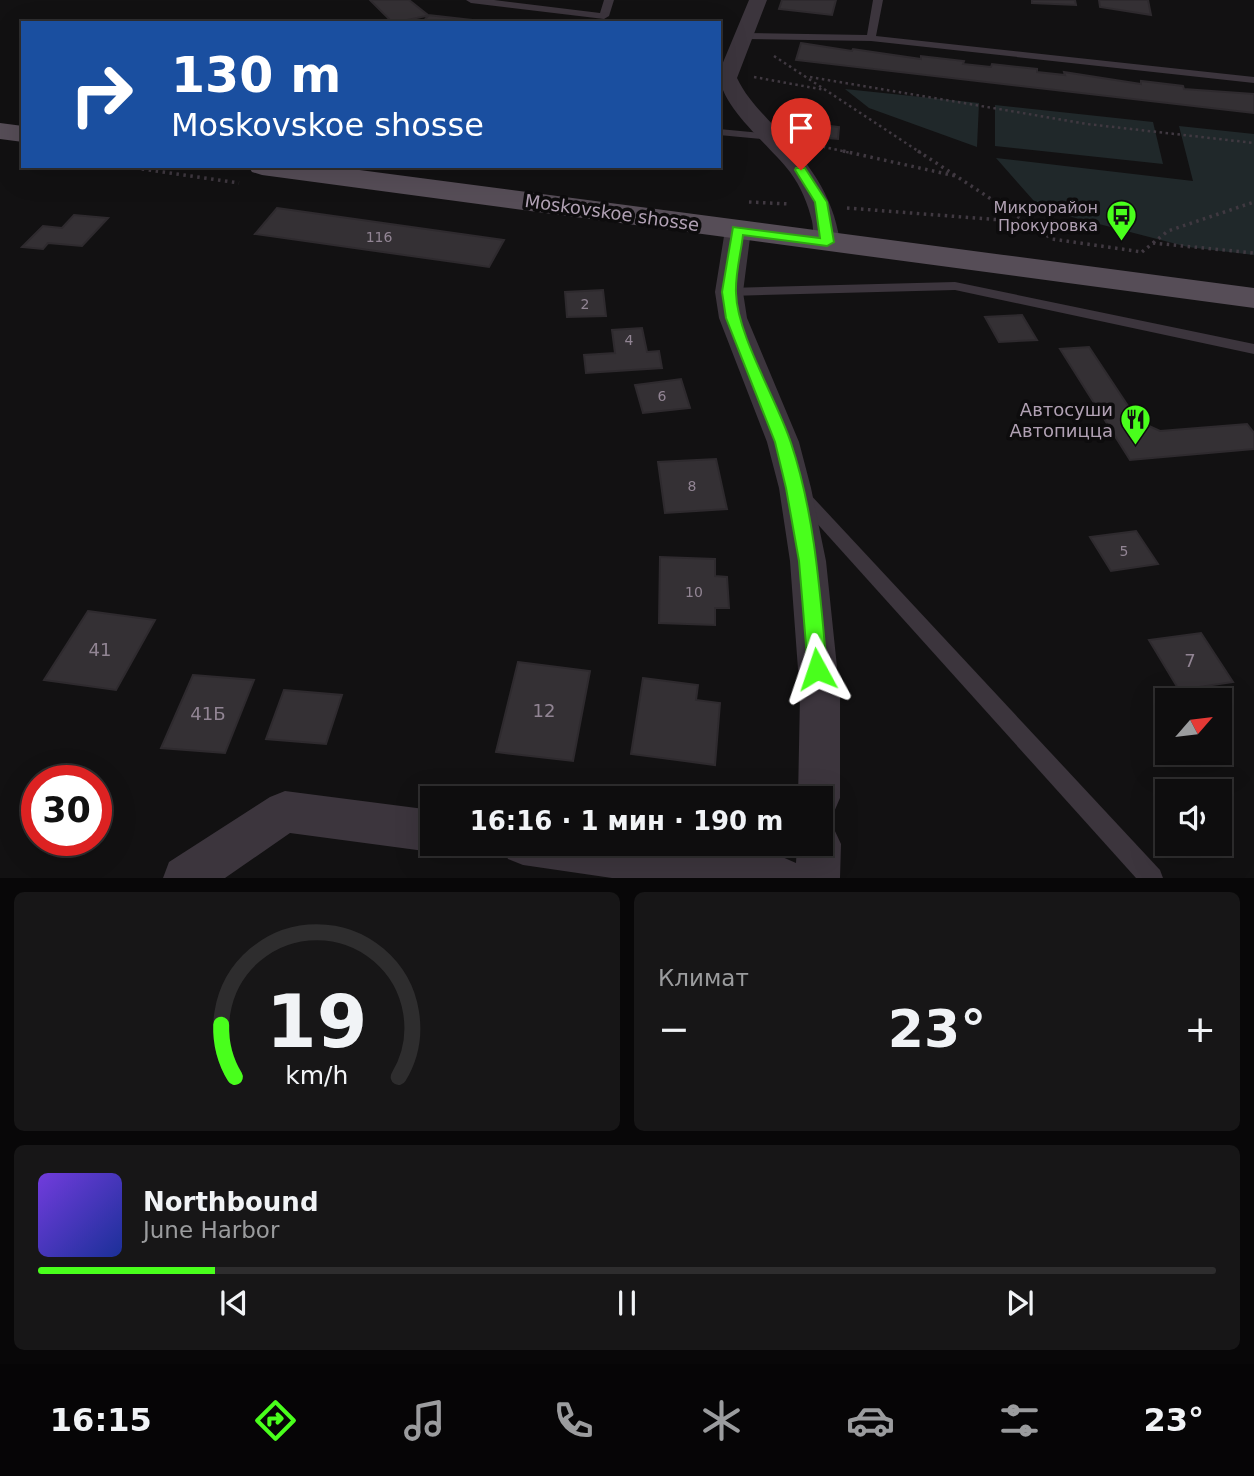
<!DOCTYPE html>
<html lang="ru">
<head>
<meta charset="utf-8">
<style>
  :root { --surface:#0e0d0e; --page:#171617; --text:#f1f3f6; --muted:#9b9c9e; --line:#2e2d2e; --accent:#49ff1c }
  body { margin:0; font-family:"DejaVu Sans",sans-serif; background:var(--page); color:var(--text); height:100vh; display:flex; flex-direction:column; font-size:26px; white-space:nowrap }
  * { box-sizing:border-box; margin:0 }
  p { font-size:23px; color:var(--muted) }
  .icon { flex:none; width:38px; height:38px; fill:none; stroke:currentColor; stroke-width:2; stroke-linecap:round; stroke-linejoin:round }
  .map { position:relative; height:878px; overflow:hidden }
  .drawer { display:flex; flex-direction:column; gap:14px; padding:14px; background:#080708; flex:1 }
  .drawer>* { flex:none }
  .guide { position:absolute; left:21px; top:21px; width:700px; height:147px; border-radius:0px; box-shadow:0 7px 28px #0002,0 0 0 2px var(--line); background:#1a4fa0; color:#fff; overflow:hidden }
  .needle { width:46px; rotate:62deg }
  .buttons { position:absolute; left:1155px; top:688px; display:grid; gap:14px }
  .buttons a { display:grid; place-items:center; width:77px; height:77px; border-radius:0px; background:var(--surface); box-shadow:0 7px 28px #0002,0 0 0 2px var(--line); font-size:35px }
  .speed { position:absolute; left:21px; top:765px; display:flex; gap:14px; font-size:35px; font-weight:700; text-align:center }
  .speed>* { display:grid; place-content:center; width:91px; height:91px; border-radius:50%; background:var(--surface); box-shadow:0 7px 28px #0002,0 0 0 2px var(--line); line-height:1 }
  .speed .limit { border:10px solid #d22; background:#fff; color:#111 }
  .pin { position:absolute; display:grid; place-items:center; width:60px; height:60px; color:#fff; margin:-72px -30px; border-radius:50% 50% 50% 0; rotate:-45deg; box-shadow:0 0 7px #0007 }
  .pin .icon { rotate:45deg }
  .me { position:absolute; width:77px; margin:-38px; rotate:355deg; stroke-linejoin:round; filter:drop-shadow(0 0 5px #0008) }
  .turn { display:flex; align-items:center; gap:24px; height:147px; padding:0 35px; font-size:32px }
  .turn .icon { width:91px; height:91px; stroke-width:2.5 }
  .turn b { display:block; font-size:49px; line-height:60px }
  .big { font-size:52px; font-weight:600; line-height:1.1 }
  .drawer .card { flex:1; display:flex; flex-direction:column; justify-content:center; gap:10px; min-width:0; padding:0 24px; border-radius:10px; background:var(--page) }
  .drawer .dial { align-items:center; gap:0 }
  .dial svg { height:182px; overflow:visible; fill:none; stroke:var(--line); stroke-width:7; stroke-linecap:round; text-anchor:middle }
  .dial text { fill:var(--text); stroke:none }
  .song { display:flex; align-items:center; gap:21px }
  .cover { width:84px; height:84px; border-radius:10px; background:linear-gradient(135deg,hsl(260 70% 55%),hsl(230 70% 35%)) }
  .played { height:7px; border-radius:4px; background:linear-gradient(90deg,var(--accent) 15%,var(--line) 15%) }
  .keys { display:flex; justify-content:space-around; direction:ltr }
  .heat { display:flex; justify-content:space-between; align-items:center; font-size:38px; direction:ltr }
  .drawer .tiles { flex:1; display:grid; gap:14px; grid-template-columns:1fr 1fr }
  .card:last-child { grid-column:span 2 }
  .trip { position:absolute; left:420px; top:786px; width:413px; height:70px; border-radius:0px; background:var(--surface); box-shadow:0 7px 28px #0002,0 0 0 2px var(--line); font-weight:600; line-height:70px; text-align:center }
  .menu { display:flex; height:112px; justify-content:space-around; align-items:center; background:#060506; color:var(--muted) }
  .menu .icon { width:49px; height:49px }
  .menu .on { color:var(--accent) }
  .menu b { font-size:32px; color:var(--text) }
  .map>svg:first-child { display:block }
</style>
</head>
<body>
<div class="map">
<svg width="1254" height="878" viewBox="0 0 1254 878">
  <rect width="100%" height="100%" fill="#121112"/>
  <g fill="#20282a">
    <path d="M845,89L979,103L977,147L869,108Z"/>
    <path d="M995,105L1153,122L1163,164L995,146Z"/>
    <path d="M1179,126L1254,134V255L1188,247L1041,209L996,158L1193,181Z"/>
  </g>
  <g fill="#343034" stroke="#2e2a2e" stroke-width="2">
    <path d="M370,0H409L428,15L499,23H422L428,16H426L393,23Z"/>
    <path d="M782,0H836L832,15L779,9Z"/>
    <path d="M1032,0H1075L1076,5L1032,3Z"/>
    <path d="M1099,0H1148L1151,15L1100,7Z"/>
    <path d="M801,43L852,51L853,49L921,59V56L964,61L963,64L991,67L992,64L1037,69V72L1065,75L1064,72L1141,84V81L1183,86L1184,89L1254,94V113L796,60Z"/>
    <path d="M807,123L839,127L838,139L805,136Z"/>
    <path d="M277,208L504,240L489,267L255,234Z"/>
    <path d="M74,215L108,218L82,246L48,243L43,249L22,247L43,226L62,228Z"/>
    <path d="M603,290L606,316L567,317L565,292Z"/>
    <path d="M1022,315L1037,340L999,342L985,317Z"/>
    <path d="M642,328L647,352L659,351L662,368L586,373L584,355L615,353L612,330Z"/>
    <path d="M1089,347L1138,421L1160,431L1247,424L1254,433V449L1130,460L1060,349Z"/>
    <path d="M681,379L690,408L643,413L635,385Z"/>
    <path d="M716,459L727,509L665,513L658,462Z"/>
    <path d="M1136,531L1158,564L1111,571L1090,537Z"/>
    <path d="M660,557L715,559V576L727,577L729,608H715V625L659,623Z"/>
    <path d="M88,611L155,620L116,690L44,680Z"/>
    <path d="M1201,633L1233,682L1179,690L1149,640Z"/>
    <path d="M518,662L590,671L573,761L496,752Z"/>
    <path d="M193,675L254,680L225,753L161,748Z"/>
    <path d="M643,678L698,685L696,700L720,703L715,765L631,754Z"/>
    <path d="M284,690L342,695L326,744L266,739Z"/>
  </g>
  <g fill="none" stroke-linecap="round" stroke-linejoin="round">
    <g stroke="#403941" stroke-width="2.5" stroke-dasharray="2.5 3.5" stroke-linecap="butt">
      <path d="M774,56L921,153"/>
      <path d="M754,77L825,90"/>
      <path d="M810,77L1087,124L1254,143"/>
      <path d="M811,144L851,153"/>
    </g>
    <g stroke="#403941" stroke-width="3.5" stroke-dasharray="2.5 4.5" stroke-linecap="butt">
      <path d="M843,151L956,176"/>
      <path d="M918,151L1052,239L1142,252"/>
      <path d="M121,166L239,183"/>
      <path d="M749,202L789,204"/>
      <path d="M847,208L1027,222"/>
      <path d="M1153,243L1168,231L1254,202"/>
      <path d="M1142,252L1153,243L1254,253"/>
    </g>
    <g fill="#3c353d" fill-rule="evenodd">
      <path d="M466,0H494L600,13L604,0H614L609,16L604,19L471,3Z"/>
      <path d="M873,0H883L876,36L1254,77V83L871,41L744,39L739,36L744,33L867,35Z"/>
      <path d="M719,129L772,134L778,137L772,140L719,135Z"/>
      <path d="M955,282L1254,344V354L955,290L729,296L722,292L729,288Z"/>
      <path d="M801,489L807,491L1160,870L1163,878H1136L795,499L793,495L795,491Z"/>
    </g>
    <g fill="#3c353d" fill-rule="evenodd">
      <path d="M749,0H767L737,78C746,97 760,111 774,126C807,161 833,193 840,242L836,247L827,250L818,247C812,239 814,231 812,221C808,204 801,187 790,172C769,144 719,107 719,72Z"/>
      <path d="M738,222L747,225L751,230L743,292L747,318L799,442L811,488L826,561L840,696V798L834,812L821,817V798H798L800,696L790,561L779,488L767,442L719,318L715,292L725,230L729,225Z"/>
      <path d="M285,791L432,810V844H448L432,852L290,833L225,878H163L169,862L270,797Z"/>
      <path d="M821,823L834,829L841,844L840,878H612L523,865L508,859L501,844H686L780,856L796,863L797,844H821Z"/>
    </g>
    <g fill="#564d57" fill-rule="evenodd">
      <path d="M0,123L23,126V142L0,139Z"/>
      <path d="M248,166H329L1254,288V308L262,175L252,172Z"/>
    </g>
  </g>
  <path fill="#49ff1c" stroke="#2fa612" stroke-width="2" d="M796,168H805L827,202L834,242L827,246L743,235C741,253 735,274 736,293C737,335 777,400 791,443C815,515 820,593 827,669L824,675L817,677L811,675L808,669L799,561L786,488L775,442L726,318L722,292L733,227L820,238L815,202L795,170Z"/>
  <defs>
    <symbol id="bus-pin" viewBox="-11 -11 22 30"><path d="M0 17L-7.5 6A9.5 9.5 0 1 1 7.5 6Z" fill="#49ff1c" stroke="#0d0c0d"/><path d="M-5-6H5V4H4V6H2V4H-2V6H-4V4H-5ZM-3.5-4V0h7V-4ZM-3.5 1.2v1.5H-2V1.2ZM2 1.2v1.5H3.5V1.2Z" fill="#111"/></symbol>
    <symbol id="restaurant-pin" viewBox="-11 -11 22 30"><path d="M0 17L-7.5 6A9.5 9.5 0 1 1 7.5 6Z" fill="#49ff1c" stroke="#0d0c0d"/><path d="M-5-6h1v4h1v-4h1v4h1v-4h1v5L-1.5 .5V6h-2V.5L-5-1ZM5-6V6H3V1.5H1.5Q1.5-4 5-6Z" fill="#111"/></symbol>
  </defs>
  <g fill-rule="evenodd">
    <use href="#bus-pin" x="1104" y="198" width="35" height="47"/>
    <use href="#restaurant-pin" x="1118" y="402" width="35" height="47"/>
  </g>
  <g text-anchor="middle" stroke-width="7" stroke-linejoin="round" paint-order="stroke">
    <g font-size="14" fill="#928594">
      <text x="379" y="242">116</text>
      <text x="585" y="309">2</text>
      <text x="629" y="345">4</text>
      <text x="662" y="401">6</text>
      <text x="692" y="491">8</text>
      <text x="1124" y="556">5</text>
      <text x="694" y="597">10</text>
    </g>
    <g font-size="16" fill="#b1a1b4" stroke="#0d0c0d" text-anchor="end">
      <text x="1098" y="213">Микрорайон<tspan x="1098" dy="18">Прокуровка</tspan></text>
    </g>
    <g font-size="18" fill="#b1a1b4" stroke="#0d0c0d">
      <text transform="translate(612 213) rotate(8)" y="6">Moskovskoe shosse</text>
    </g>
    <g font-size="18" fill="#b1a1b4" stroke="#0d0c0d" text-anchor="end">
      <text x="1113" y="416">Автосуши<tspan x="1113" dy="21">Автопицца</tspan></text>
    </g>
    <g font-size="18" fill="#928594">
      <text x="100" y="656">41</text>
      <text x="1190" y="667">7</text>
      <text x="544" y="717">12</text>
      <text x="208" y="720">41Б</text>
    </g>
  </g>
</svg>
<div class="buttons">
<a><svg class="needle" viewBox="-14 -14 28 28"><path d="M0-13l5 13h-10z" fill="#e53935"/><path d="M0 13l5-13h-10z" fill="#9b9c9e"/></svg></a>
<a><svg class="icon" aria-label="sound" viewBox="0 0 24 24"><path d="M4 9h4l5-4v14l-5-4H4zM17 9q2 3 0 6"/></svg></a>
</div>
<div class="speed"><div class="limit">30</div></div>
<div class="pin" style="left:801px;top:170px;background:#d93025"><svg class="icon" aria-label="arrive" viewBox="0 0 24 24"><path d="M6 21V4h12l-3 4 3 4H6"/></svg></div>
<svg class="me" style="left:817px;top:669px" viewBox="-20 -20 40 40"><path d="M0-17L14 15 0 8-14 15z" fill="#49ff1c" stroke="#fff" stroke-width="4"/></svg>
<div class="trip">16:16 · 1 мин · 190 m</div>
<div class="guide">
<div class="turn"><svg class="icon" aria-label="right" viewBox="0 0 24 24"><path d="M7 20v-9h11M14 6l5 5-5 5"/></svg><div><b>130 m</b>Moskovskoe shosse</div></div>
</div>
</div>
<section class="drawer">
<div class="tiles">
<div class="card dial"><svg viewBox="0 0 100 80">
<path d="M14 69A42 42 0 1 1 86 69"/>
<path d="M14 69A42 42 0 0 1 8 46" stroke="#49ff1c"/>
<text x="50" y="56" font-size="32" font-weight="700">19</text>
<text x="50" y="72" font-size="11">km/h</text>
</svg></div>
<div class="card"><p>Климат</p>
<div class="heat"><a>−</a><b class="big">23°</b><a>+</a></div>
</div>
<div class="card">
<div class="song"><i class="cover"></i><div><b>Northbound</b><p>June Harbor</p></div></div>
<div class="played"></div>
<div class="keys"><svg class="icon" aria-label="previous" viewBox="0 0 24 24"><path d="M18 5L8 12l10 7zM5 5v14"/></svg><svg class="icon" aria-label="pause" viewBox="0 0 24 24"><path d="M8 5v14M16 5v14"/></svg><svg class="icon" aria-label="next" viewBox="0 0 24 24"><path d="M6 5l10 7-10 7zM19 5v14"/></svg></div>
</div>
</div>
</section>
<nav class="menu">
<b>16:15</b>
<svg class="icon on" aria-label="directions" viewBox="0 0 24 24"><path d="M12 3l9 9-9 9-9-9zM9 14v-3h6M13 9l2 2-2 2"/></svg>
<svg class="icon" aria-label="music" viewBox="0 0 24 24"><path d="M9 18V5l10-2v13"/><circle cx="6" cy="18" r="3"/><circle cx="16" cy="16" r="3"/></svg>
<svg class="icon" aria-label="phone" viewBox="0 0 24 24"><path d="M5 4h4l2 5-3 2q2 4 5 5l2-3 5 2v4C11 20 4 13 5 4z"/></svg>
<svg class="icon" aria-label="climate" viewBox="0 0 24 24"><path d="M12 3v18M4 7l16 10M4 17L20 7"/></svg>
<svg class="icon" aria-label="car" viewBox="0 0 24 24"><path d="M5 17H2v-5l4-1 3-4h7l3 4 3 1v5h-3M9 17h6M6 11h13"/><circle cx="7" cy="17" r="2"/><circle cx="17" cy="17" r="2"/></svg>
<svg class="icon" aria-label="filters" viewBox="0 0 24 24"><path d="M4 7h16M4 17h16"/><circle cx="9" cy="7" r="2"/><circle cx="15" cy="17" r="2"/></svg>
<b>23°</b>
</nav>
</body>
</html>
